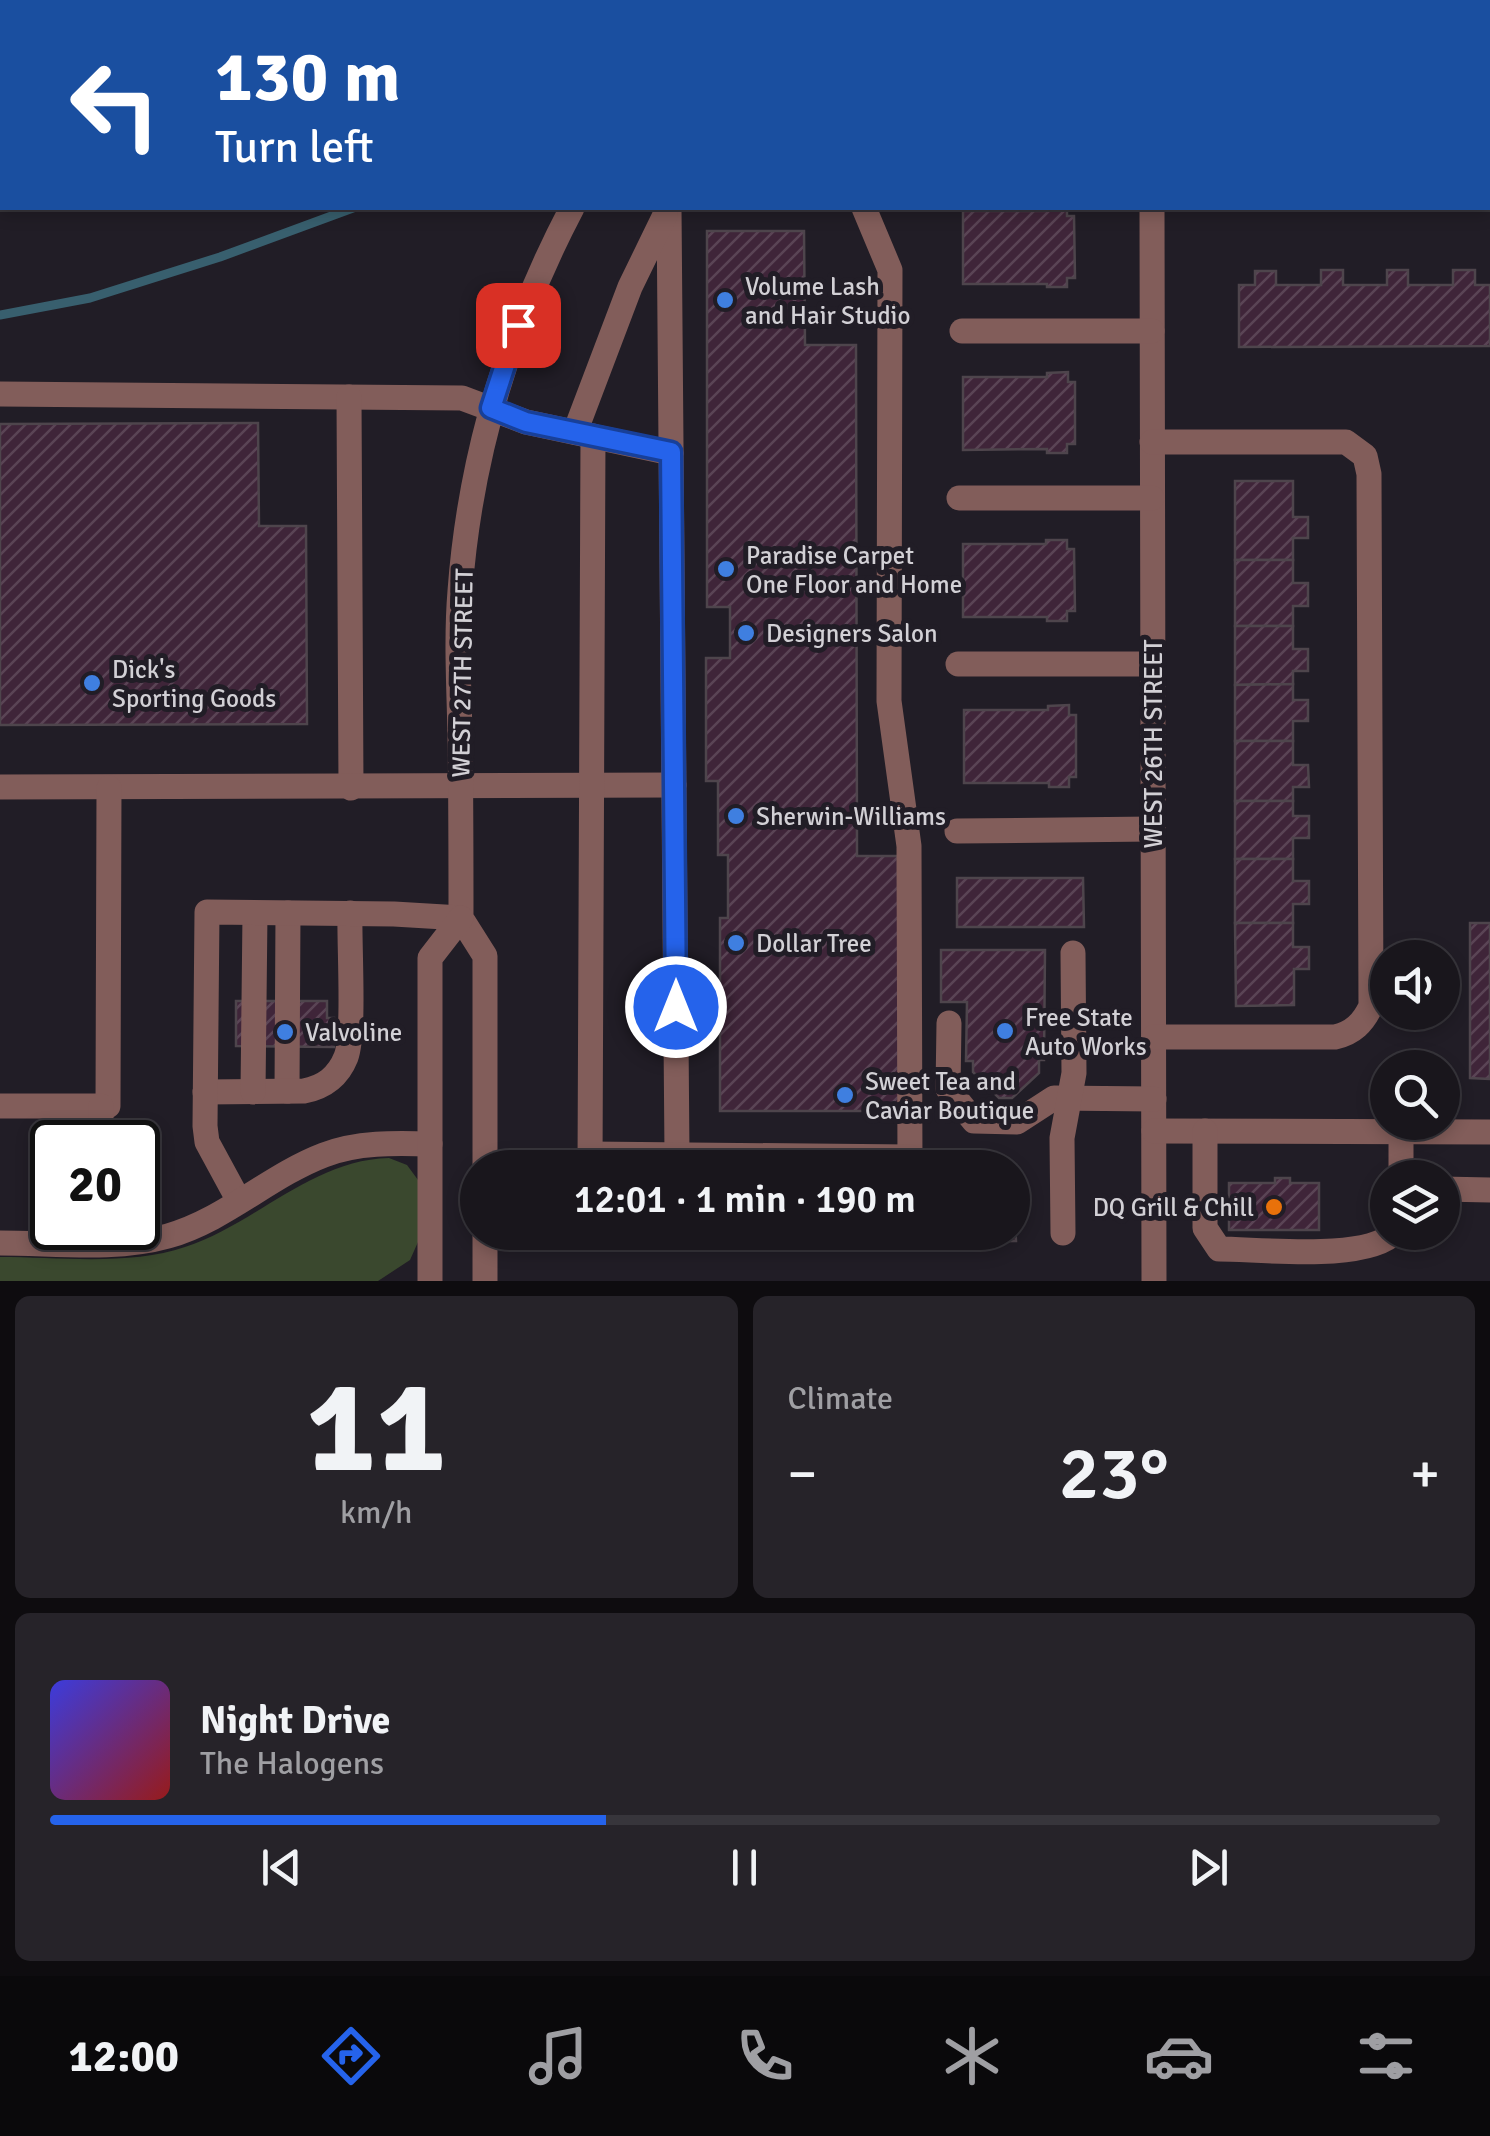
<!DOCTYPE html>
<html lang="en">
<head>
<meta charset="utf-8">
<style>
  :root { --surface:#19161c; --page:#262329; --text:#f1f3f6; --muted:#9f9fa3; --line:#37353b; --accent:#2563eb }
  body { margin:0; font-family:Signika,sans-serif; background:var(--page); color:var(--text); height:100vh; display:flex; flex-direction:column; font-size:38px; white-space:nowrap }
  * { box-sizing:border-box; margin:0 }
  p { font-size:32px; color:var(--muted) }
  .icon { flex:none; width:55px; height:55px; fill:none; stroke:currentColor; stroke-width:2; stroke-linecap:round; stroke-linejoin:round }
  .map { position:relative; height:1281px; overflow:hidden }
  .panel { display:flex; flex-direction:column; gap:15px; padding:15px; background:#0e0c0f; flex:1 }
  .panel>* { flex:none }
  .guide { position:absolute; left:0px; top:0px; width:1490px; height:210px; box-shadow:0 5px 15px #0003,0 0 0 2px var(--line); background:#1a4fa0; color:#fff; overflow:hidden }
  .buttons { position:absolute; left:1370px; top:940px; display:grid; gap:20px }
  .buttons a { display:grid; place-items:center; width:90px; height:90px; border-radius:50%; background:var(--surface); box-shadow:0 5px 15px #0003,0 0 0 2px var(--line); font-size:50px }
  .speed { position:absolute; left:30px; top:1120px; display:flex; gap:20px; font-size:50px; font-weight:700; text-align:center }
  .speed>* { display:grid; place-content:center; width:130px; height:130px; border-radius:50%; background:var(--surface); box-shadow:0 5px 15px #0003,0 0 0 2px var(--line); line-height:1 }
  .speed .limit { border:5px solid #111; border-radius:15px; background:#fff; color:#111 }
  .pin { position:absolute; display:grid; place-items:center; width:85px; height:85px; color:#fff; margin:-42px; border-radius:20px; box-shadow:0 5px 15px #0006 }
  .me { position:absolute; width:110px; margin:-55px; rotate:0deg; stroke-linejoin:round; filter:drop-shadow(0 0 8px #0008) }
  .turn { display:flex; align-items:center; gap:35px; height:210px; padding:0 50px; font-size:45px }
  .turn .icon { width:130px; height:130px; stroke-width:2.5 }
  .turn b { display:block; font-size:70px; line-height:85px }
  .big { font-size:75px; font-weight:600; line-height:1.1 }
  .panel .widget { flex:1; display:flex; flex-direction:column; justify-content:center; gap:15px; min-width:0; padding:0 35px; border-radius:15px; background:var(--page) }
  .panel .dial { align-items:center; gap:0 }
  .dial b { font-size:130px; line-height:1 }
  .song { display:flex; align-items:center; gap:30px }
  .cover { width:120px; height:120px; border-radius:15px; background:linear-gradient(135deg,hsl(240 70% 55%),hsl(0 70% 35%)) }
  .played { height:10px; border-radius:5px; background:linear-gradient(90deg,var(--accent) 40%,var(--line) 40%) }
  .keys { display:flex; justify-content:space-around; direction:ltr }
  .heat { display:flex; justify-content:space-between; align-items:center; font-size:55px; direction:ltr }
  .panel .tiles { flex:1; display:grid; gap:15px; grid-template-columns:1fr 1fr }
  .widget:last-child { grid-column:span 2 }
  .trip { position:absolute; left:460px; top:1150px; width:570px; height:100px; border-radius:50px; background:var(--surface); box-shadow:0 5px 15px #0003,0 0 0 2px var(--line); font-weight:600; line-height:100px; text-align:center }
  .tabs { display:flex; height:160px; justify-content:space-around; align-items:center; background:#0a090b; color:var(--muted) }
  .tabs .icon { width:70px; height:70px }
  .tabs .current { color:var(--accent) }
  .tabs b { font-size:45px; color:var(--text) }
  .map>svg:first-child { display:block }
</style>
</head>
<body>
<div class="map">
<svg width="1490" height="1281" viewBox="0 0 1490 1281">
  <defs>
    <pattern id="building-hatch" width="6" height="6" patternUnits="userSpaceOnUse" patternTransform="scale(2.5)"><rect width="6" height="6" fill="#3f2539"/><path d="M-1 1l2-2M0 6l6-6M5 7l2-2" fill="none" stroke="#5a4455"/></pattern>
  </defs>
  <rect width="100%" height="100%" fill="#211d26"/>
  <path fill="#3a482e" d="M389,1158L407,1165L421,1184L422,1233L410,1260L378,1281H0V1257C58,1257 131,1266 185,1247C256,1224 311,1160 389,1158Z"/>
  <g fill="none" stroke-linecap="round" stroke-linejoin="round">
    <path stroke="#385f6e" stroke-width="9" d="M0,315L90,298L220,257L353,208"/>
  </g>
  <g fill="url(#building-hatch)" stroke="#4e454c" stroke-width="2.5">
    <path d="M1046,208H1067V216H1074L1075,278H1067V287H1047V284H963V211H1046Z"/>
    <path d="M707,231H804L805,345H856L857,856H898L899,1111H720V918H728V855H718V781H706V658H730V607H707Z"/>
    <path d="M1321,270H1343V285H1387V270H1408V285H1453V270H1475V285H1490V346L1239,347V285H1255V271H1276V285H1321Z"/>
    <path d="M1068,372V382H1075V444H1067V453H1047V449L963,450V377H1047V373Z"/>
    <path d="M258,423L259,526H306L307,724L0,725V424Z"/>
    <path d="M1235,481H1293V517H1308V538H1293V560H1235Z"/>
    <path d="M1046,540H1067V549H1074L1075,611H1067V621H1047V617H963V544H1046Z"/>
    <path d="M1235,560H1293V583H1308V606H1293V626H1235Z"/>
    <path d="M1235,626H1293V649H1308V671H1293V684L1235,685Z"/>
    <path d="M1293,684V700H1308V721H1293V741H1235V685Z"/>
    <path d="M1069,705V715H1076V777H1069V787H1049V783H964V710H1048V706Z"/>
    <path d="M1235,741H1293V765H1308L1309,787H1293V801H1235Z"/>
    <path d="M1235,801H1293V816H1309V838H1293V859H1235Z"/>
    <path d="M1235,859H1293V881H1309V904H1293V923H1235Z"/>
    <path d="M957,878H1083L1084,927H957Z"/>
    <path d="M1235,923H1293V947H1309V969H1294V1005L1236,1006Z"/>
    <path d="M1470,923H1490V1079L1470,1078Z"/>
    <path d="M941,950H1045L1044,1060H1039V1073L1012,1098H999L973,1072V1061H966L967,1002H941Z"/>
    <path d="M236,1001H327V1018H334V1047L236,1046Z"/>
    <path d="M1012,1168L1016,1241L938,1242V1232H1012Z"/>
    <path d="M1275,1178H1290V1183H1319V1230H1229V1183H1275Z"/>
  </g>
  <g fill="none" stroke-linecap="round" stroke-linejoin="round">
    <g stroke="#825d5a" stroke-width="25">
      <path d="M211,0L218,2"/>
      <path d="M679,0L682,2"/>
      <path d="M277,2L286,0"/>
      <path d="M719,2L721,0"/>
      <path d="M951,2L1151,0"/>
      <path d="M1488,187H1490"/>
      <path d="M669,208L677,1155"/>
      <path d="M864,208L890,270L889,701L909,846L910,1168"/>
      <path d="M1152,208L1154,1281"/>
      <path d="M962,331H1152"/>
      <path d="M0,394L462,398L526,422L671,453"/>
      <path d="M349,397L351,788"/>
      <path d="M575,432L630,287L665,215"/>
      <path d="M1152,442H1346L1365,456L1369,474L1371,1006C1363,1023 1353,1033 1335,1037H1154"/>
      <path d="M959,498H1152"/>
      <path d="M958,664H1153"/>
      <path d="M0,787L674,785"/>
      <path d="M957,831L1153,829"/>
      <path d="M949,1023L948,1089L974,1121L1017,1122L1054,1098L1154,1099"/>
      <path d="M287,1091L288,913"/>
      <path d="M205,1092L304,1091C324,1087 338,1077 346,1057C355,1033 349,945 350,913"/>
      <path d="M253,1092L255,913"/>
      <path d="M0,1106H108L109,788"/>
      <path d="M101,1106V1142"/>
      <path d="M1154,1131L1490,1132"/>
      <path d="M1205,1131V1228L1219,1249C1260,1249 1368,1262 1395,1232"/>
      <path d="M1401,1132V1178"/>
      <path d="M590,1154L910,1157"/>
      <path d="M485,1168V956L461,918C461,857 461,796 460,735C459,687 456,639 460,591C470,455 509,328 572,208"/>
      <path d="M590,1168L593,436"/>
      <path d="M1442,1189L1490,1190"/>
      <path d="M239,1201L207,1142L205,1126L207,912L394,914L461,918"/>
      <path d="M485,1232V1281"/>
      <path d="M720,1232H888"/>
      <path d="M1063,1233L1062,1138L1074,1073L1073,953"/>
      <path d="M0,1243C55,1243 115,1251 168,1236C225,1220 269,1176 324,1155C357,1142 395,1143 430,1144"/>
      <path d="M430,1281V958L461,918"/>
    </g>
  </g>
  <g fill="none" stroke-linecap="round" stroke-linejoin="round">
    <defs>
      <path id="route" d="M518,325L491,408L526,422L671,452L676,1007"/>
    </defs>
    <use href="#route" stroke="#184099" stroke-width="25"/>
    <use href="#route" stroke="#2563eb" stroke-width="18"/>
  </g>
  <g fill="#3f7fe0" stroke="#211d26" stroke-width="4">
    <circle cx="725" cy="300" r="10"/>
    <circle cx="726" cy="569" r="10"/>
    <circle cx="746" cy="633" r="10"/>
    <circle cx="92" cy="683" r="10"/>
    <circle cx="736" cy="816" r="10"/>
    <circle cx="736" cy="943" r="10"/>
    <circle cx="1005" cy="1031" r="10"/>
    <circle cx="285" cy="1032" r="10"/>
    <circle cx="845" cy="1095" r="10"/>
  </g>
  <circle fill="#e8710a" stroke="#211d26" stroke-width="4" cx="1274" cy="1207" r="10"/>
  <g text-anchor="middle" stroke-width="10" stroke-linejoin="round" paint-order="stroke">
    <g font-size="25" fill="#d2d0d5" stroke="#211d26" text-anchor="start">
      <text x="745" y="295">Volume Lash<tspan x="745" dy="29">and Hair Studio</tspan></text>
      <text x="746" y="564">Paradise Carpet<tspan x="746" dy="29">One Floor and Home</tspan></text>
      <text x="766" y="642">Designers Salon</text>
      <text x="112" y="678">Dick's<tspan x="112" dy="29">Sporting Goods</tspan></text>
      <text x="756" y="825">Sherwin-Williams</text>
      <text x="756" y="952">Dollar Tree</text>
      <text x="1025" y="1026">Free State<tspan x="1025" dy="29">Auto Works</tspan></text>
      <text x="305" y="1041">Valvoline</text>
      <text x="865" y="1090">Sweet Tea and<tspan x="865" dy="29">Caviar Boutique</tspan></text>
      <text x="1254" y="1216" text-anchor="end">DQ Grill &amp; Chill</text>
    </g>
    <g font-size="25" fill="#d2d0d5" stroke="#211d26">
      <text transform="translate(462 673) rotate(-89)" y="9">WEST 27TH STREET</text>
      <text transform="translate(1153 744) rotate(-90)" y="9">WEST 26TH STREET</text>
    </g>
  </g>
</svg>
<div class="buttons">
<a><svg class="icon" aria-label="sound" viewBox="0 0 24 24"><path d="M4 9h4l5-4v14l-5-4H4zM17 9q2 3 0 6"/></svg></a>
<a><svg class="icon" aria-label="search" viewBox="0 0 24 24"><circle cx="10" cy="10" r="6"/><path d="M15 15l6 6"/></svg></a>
<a><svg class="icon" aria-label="layers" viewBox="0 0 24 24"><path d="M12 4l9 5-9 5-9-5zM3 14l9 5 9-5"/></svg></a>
</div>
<div class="speed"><div class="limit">20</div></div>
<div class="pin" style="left:518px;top:325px;background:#d93025"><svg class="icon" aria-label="arrive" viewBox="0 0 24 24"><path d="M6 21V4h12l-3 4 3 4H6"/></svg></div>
<svg class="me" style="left:676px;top:1007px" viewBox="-20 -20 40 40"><circle r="17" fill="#2563eb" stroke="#fff" stroke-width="3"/><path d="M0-11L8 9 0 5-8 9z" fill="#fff"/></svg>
<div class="trip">12:01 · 1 min · 190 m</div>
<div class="guide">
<div class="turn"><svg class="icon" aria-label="left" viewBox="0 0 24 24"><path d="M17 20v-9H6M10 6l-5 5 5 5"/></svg><div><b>130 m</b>Turn left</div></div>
</div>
</div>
<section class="panel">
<div class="tiles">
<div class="widget dial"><b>11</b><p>km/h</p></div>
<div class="widget"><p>Climate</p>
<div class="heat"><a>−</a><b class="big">23°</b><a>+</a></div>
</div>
<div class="widget">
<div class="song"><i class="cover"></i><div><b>Night Drive</b><p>The Halogens</p></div></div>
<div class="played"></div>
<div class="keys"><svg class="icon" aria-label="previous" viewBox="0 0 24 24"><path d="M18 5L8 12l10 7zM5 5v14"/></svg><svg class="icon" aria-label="pause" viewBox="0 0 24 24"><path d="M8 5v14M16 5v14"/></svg><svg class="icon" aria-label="next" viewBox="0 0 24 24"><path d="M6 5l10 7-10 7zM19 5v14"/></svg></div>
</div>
</div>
</section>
<nav class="tabs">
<b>12:00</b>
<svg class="icon current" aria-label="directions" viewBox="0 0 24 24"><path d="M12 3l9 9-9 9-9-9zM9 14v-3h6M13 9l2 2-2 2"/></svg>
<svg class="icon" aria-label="music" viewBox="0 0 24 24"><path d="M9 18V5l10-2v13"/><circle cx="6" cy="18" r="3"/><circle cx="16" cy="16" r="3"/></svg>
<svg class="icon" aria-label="phone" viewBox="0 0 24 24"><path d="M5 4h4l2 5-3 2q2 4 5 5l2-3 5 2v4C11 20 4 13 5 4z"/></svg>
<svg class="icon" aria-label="climate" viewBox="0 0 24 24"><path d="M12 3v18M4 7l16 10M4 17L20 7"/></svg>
<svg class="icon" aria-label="car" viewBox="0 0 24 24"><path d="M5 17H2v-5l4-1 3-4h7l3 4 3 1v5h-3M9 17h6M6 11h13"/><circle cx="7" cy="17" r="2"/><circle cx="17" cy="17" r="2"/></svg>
<svg class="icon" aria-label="filters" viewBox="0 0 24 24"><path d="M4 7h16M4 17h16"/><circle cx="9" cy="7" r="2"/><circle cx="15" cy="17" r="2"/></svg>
</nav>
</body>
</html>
